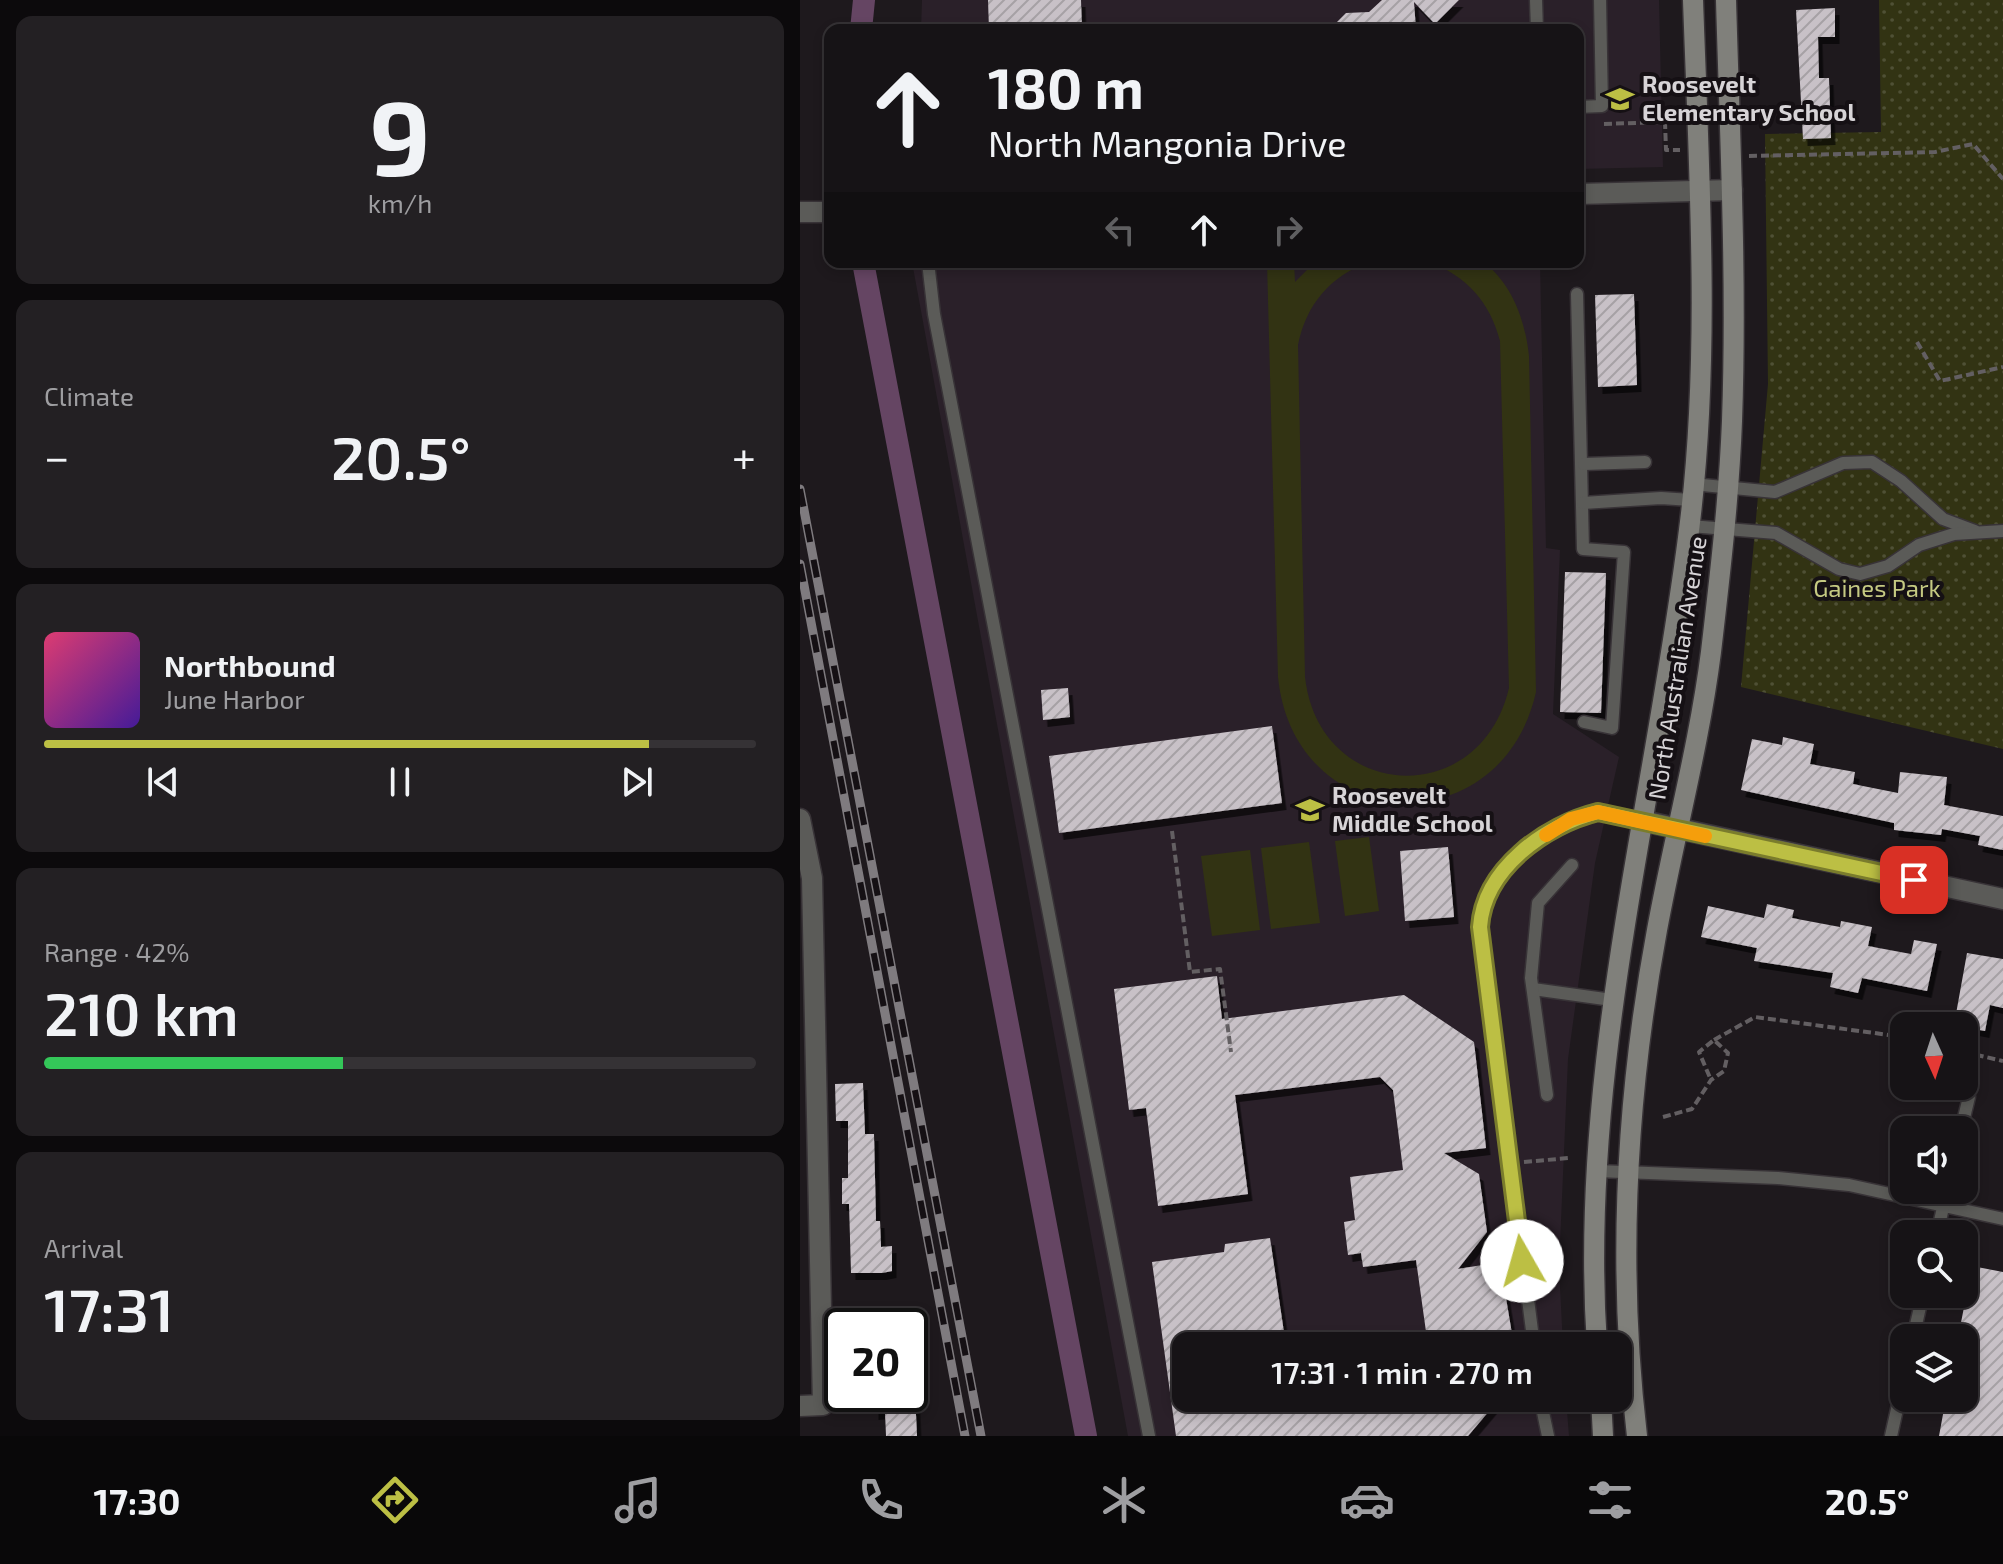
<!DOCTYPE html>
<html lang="en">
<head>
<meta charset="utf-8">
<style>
  :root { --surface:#161316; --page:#232023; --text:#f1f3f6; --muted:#9e9ea1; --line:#353235; --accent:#bcbf44 }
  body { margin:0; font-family:"Exo 2",sans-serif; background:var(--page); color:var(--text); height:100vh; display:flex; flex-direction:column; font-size:30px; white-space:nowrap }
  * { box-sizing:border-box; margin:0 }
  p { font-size:26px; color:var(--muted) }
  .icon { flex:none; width:44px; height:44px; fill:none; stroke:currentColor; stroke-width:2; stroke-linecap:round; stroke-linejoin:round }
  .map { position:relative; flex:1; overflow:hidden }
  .side { display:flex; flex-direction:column; gap:16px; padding:16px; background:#0c0a0c; width:800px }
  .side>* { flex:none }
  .hud { position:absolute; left:24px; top:24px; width:760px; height:244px; border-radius:16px; box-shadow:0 4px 12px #0003,0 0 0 2px var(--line); background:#161316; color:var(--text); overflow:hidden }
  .needle { width:52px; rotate:177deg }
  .buttons { position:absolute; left:1090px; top:1012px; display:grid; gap:16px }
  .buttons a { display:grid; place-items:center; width:88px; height:88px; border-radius:16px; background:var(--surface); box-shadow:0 4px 12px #0003,0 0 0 2px var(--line); font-size:40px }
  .speed { position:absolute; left:24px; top:1308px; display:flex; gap:16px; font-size:40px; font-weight:700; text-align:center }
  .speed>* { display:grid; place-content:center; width:104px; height:104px; border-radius:50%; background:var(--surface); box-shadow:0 4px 12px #0003,0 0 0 2px var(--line); line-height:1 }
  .speed .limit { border:4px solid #111; border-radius:12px; background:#fff; color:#111 }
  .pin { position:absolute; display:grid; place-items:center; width:68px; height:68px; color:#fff; margin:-34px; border-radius:16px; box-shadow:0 4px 12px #0006 }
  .me { position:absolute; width:88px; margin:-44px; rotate:353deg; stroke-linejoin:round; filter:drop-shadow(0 0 6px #0008) }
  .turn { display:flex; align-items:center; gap:28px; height:168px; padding:0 32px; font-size:36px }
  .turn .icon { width:104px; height:104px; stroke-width:2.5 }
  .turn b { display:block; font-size:56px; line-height:68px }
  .lanes { display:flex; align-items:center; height:76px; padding:0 32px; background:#0003; justify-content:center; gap:40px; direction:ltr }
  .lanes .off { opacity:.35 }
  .big { font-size:60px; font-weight:600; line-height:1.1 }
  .side .card { flex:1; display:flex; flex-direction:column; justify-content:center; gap:12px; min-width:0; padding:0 28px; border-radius:16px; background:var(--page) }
  .side .dial { align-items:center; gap:0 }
  .dial b { font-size:104px; line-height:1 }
  .song { display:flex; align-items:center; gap:24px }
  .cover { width:96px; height:96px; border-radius:12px; background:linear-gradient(135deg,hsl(340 70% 55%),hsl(260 70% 35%)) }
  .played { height:8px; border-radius:4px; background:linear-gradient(90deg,var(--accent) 85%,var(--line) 85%) }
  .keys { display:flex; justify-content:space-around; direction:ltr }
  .heat { display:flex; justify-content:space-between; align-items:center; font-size:44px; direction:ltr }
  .charge { height:12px; border-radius:6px; background:linear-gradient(90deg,#34c759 42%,var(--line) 0) }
  .trip { position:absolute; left:372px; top:1332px; width:460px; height:80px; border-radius:16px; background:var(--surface); box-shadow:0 4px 12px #0003,0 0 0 2px var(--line); font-weight:600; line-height:80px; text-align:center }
  .dock { display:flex; height:128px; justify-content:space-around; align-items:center; background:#090809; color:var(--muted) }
  .dock .icon { width:56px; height:56px }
  .dock .on { color:var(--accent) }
  .dock b { font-size:36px; color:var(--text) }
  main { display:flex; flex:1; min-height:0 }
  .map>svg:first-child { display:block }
</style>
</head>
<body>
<main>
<section class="side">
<div class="card dial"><b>9</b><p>km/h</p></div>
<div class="card"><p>Climate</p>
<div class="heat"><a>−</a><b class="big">20.5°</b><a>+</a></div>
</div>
<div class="card">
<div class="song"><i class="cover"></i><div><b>Northbound</b><p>June Harbor</p></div></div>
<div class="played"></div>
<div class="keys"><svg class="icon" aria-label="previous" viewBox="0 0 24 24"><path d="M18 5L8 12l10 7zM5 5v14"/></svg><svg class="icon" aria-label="pause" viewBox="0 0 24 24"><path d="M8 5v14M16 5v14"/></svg><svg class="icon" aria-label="next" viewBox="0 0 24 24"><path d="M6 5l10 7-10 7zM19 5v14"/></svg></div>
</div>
<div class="card"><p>Range · 42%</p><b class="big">210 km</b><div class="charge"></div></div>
<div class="card"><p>Arrival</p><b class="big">17:31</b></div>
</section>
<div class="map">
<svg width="1203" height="1436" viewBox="0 0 1203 1436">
  <defs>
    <pattern id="park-dots" width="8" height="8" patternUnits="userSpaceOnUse" patternTransform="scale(2)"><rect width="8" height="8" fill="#323313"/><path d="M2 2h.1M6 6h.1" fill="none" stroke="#4f5035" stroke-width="1.8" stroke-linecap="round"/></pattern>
    <pattern id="building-hatch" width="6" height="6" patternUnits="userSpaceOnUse" patternTransform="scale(2)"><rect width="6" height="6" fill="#c8c1c7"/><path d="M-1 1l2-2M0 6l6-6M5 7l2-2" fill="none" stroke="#a6a1a5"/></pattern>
    <filter id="shadow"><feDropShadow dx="4.5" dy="7" stdDeviation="0" flood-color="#0009"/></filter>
  </defs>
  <rect width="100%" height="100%" fill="#1e191d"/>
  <g fill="#2a2029">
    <path d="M122,0H859L863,167L778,169V30H121Z"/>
    <path d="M112,262H740L746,548L760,550L753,714L819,757L795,863L768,1059L759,1267L763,1346H386V1398H766L769,1436H328Z"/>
  </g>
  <path fill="url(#park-dots)" d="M1079,0H1203V749L941,687L968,384L965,134L1081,132Z"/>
  <g fill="#323313">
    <path d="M467,262H494L495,282L515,262H569C530,276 506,305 498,345L505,677C519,802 680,811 709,688L700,341C690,302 667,277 630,262H684C713,286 725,320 729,356L736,692C701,847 494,836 478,677Z"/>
    <path d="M569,837L579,911L545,916L535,841Z"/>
    <path d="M509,842L520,923L471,929L461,848Z"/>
    <path d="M450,850L460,930L412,936L401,856Z"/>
  </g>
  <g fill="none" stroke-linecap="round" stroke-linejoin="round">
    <g stroke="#654563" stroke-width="22">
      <path d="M61,30L64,0"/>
      <path d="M63,262L286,1436"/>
    </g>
  </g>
  <g fill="url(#building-hatch)" filter="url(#shadow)">
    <path d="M188,0H281L282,30H189Z"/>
    <path d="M582,0H659L635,24L614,2L616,30H529L546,13L569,12Z"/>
    <path d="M1035,8V37H1018L1019,78H1029L1031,138L1003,139L996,10Z"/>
    <path d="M834,294L837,385L798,387L795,295Z"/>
    <path d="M765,572L806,573L801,713L760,712Z"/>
    <path d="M268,688L270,717L243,720L241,690Z"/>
    <path d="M472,726L482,803L259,833L249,756Z"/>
    <path d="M983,737L1014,744L1010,764L1055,772L1053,784L1098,793L1100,772L1147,777L1144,805L1203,816V850L1178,845L1180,836L1142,829L1141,835L1094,830V823L941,790L952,739L982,745Z"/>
    <path d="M648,847L654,917L605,921L600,851Z"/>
    <path d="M967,904L994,910L992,918L1040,927L1041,921L1072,927L1068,946L1111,954L1114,940L1137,944L1127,991L1062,978L1058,993L1030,987L1033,973L954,961L957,948L901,937L908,906L964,918Z"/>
    <path d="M1167,953L1203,959V1008L1190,1005L1185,1031L1154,1025Z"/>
    <path d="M417,976L422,1019L604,995L674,1042L686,1148L644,1153L679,1174L687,1232L658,1269L700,1262L714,1346H628L616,1260L563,1267L561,1253L548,1255L544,1222L555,1220L550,1177L603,1170L593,1090L580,1077L435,1095L448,1194L358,1206L346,1108L329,1110L314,989Z"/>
    <path d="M63,1083L65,1134H74L76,1221H80L81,1247L92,1246V1271L82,1273H51L49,1204H42V1178H48V1121H36L35,1084Z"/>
    <path d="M470,1238L486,1346H386V1398H700L668,1436H376L352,1262L424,1252L425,1244Z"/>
    <path d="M1172,1266L1203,1272V1436H1139L1146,1398H1164V1338H1158Z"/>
    <path d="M74,1394H115L117,1436H86L85,1412L74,1413Z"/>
  </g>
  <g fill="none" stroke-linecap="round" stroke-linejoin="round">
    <defs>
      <g id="lane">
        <path d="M736,0L737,30"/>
        <path d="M778,107L802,106L800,0"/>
        <path d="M128,262L134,314L349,1436"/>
        <path d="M777,294L783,549L824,552L812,728L784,722"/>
        <path d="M784,464L845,462"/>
        <path d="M892,484L975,492L1043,463L1072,462L1101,481L1143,519L1175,531"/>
        <path d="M783,503L861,498L891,500"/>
        <path d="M890,526L976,533L1039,569L1060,574L1088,566L1119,545L1154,534L1203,531"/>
        <path d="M733,989L812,1000"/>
        <path d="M747,1095L731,978L738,903L772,865"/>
        <path d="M1161,1130L1169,1097"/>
        <path d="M797,1171L978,1178L1049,1185L1203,1219"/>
        <path d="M1137,1234L1147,1190"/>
        <path d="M1113,1338L1123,1294"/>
        <path d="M734,1346L680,927C683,874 742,821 794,813C808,811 828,818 843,821"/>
        <path d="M740,1398L748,1436"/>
        <path d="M1091,1436L1104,1378"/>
      </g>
      <g id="street">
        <path d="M778,194L932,190"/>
        <path d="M0,212H30"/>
        <path d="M0,819L12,878L23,1405L0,1406"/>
        <path d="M843,821L1203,899"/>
      </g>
      <g id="secondary">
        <path d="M797,1346C778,1070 855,802 889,530C911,358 899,173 893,0"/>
        <path d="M801,1398L803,1436"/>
        <path d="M837,1436C817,1267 826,1097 857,930C874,837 899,746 911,652C920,575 929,498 932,421C937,281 930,140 926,0"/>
      </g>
    </defs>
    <use href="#lane" stroke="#383337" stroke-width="15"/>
    <use href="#street" stroke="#383337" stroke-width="23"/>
    <use href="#secondary" stroke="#383337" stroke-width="23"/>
    <g stroke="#635f62" stroke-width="4" stroke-dasharray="8 4" stroke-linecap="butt">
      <path d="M804,124L865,122L866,150H880"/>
      <path d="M949,156L1135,152L1173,144L1203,179"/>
      <path d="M1117,342L1140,381L1203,367"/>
      <path d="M372,831L390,972L420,969L431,1052"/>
      <path d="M914,1040L955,1017L1104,1037"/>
      <path d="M1164,1052L1203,1061"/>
      <path d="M863,1117L892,1109L911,1080L924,1071L928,1053L914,1040L899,1052L911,1080"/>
      <path d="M724,1162L769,1158"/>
    </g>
    <use href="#lane" stroke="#5b5b58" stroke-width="12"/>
    <use href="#street" stroke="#5b5b58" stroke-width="20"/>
    <use href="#secondary" stroke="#80807b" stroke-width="20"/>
    <defs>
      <g id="rail">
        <path d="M0,489L181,1436"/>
        <path d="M0,564L165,1436"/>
      </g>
    </defs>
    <use href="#rail" stroke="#7f7b7f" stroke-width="9"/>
    <use href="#rail" stroke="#151014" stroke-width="6" stroke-dasharray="18" stroke-linecap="butt"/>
  </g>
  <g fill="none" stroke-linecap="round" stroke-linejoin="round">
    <defs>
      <path id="route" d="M722,1261L680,927C684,869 745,825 798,812L1114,880"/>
    </defs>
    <use href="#route" stroke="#7a7c2c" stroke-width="20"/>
    <use href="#route" stroke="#bcbf44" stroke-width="14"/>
    <path stroke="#f59e0b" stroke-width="14" d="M746,835L771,819L798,812L905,836"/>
  </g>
  <defs>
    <symbol id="school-bare" viewBox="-9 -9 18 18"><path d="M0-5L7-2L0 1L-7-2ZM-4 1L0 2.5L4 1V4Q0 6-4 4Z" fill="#bcbf44" stroke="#151014" stroke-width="2.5" paint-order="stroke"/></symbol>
  </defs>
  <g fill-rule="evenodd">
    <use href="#school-bare" x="800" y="79" width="40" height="40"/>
    <use href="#school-bare" x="490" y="790" width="40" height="40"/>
  </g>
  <g text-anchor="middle" stroke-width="8" stroke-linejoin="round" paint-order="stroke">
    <g font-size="24" font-weight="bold" fill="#d7d4d7" stroke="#151014" text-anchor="start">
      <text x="842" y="93">Roosevelt<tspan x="842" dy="28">Elementary School</tspan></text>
      <text x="532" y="804">Roosevelt<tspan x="532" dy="28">Middle School</tspan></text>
    </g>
    <g font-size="24" fill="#c5c982" stroke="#151014">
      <text x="1077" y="597">Gaines Park</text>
    </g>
    <g font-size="24" fill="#d7d4d7" stroke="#151014">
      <text transform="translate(878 668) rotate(-81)" y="8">North Australian Avenue</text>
    </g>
  </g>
</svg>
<div class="buttons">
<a><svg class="needle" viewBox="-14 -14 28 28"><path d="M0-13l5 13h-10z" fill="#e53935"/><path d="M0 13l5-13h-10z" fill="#9e9ea1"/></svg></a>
<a><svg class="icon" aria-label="sound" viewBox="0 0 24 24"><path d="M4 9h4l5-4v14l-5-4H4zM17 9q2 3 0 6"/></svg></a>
<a><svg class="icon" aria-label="search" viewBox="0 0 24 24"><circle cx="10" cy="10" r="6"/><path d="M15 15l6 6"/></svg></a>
<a><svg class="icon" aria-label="layers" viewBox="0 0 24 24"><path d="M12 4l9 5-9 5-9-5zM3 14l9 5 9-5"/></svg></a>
</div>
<div class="speed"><div class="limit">20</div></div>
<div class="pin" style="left:1114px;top:880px;background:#d93025"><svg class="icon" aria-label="arrive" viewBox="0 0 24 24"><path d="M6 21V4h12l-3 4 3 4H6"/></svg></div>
<svg class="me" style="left:722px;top:1261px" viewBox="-20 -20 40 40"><circle r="19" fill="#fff"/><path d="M0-13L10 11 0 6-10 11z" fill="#bcbf44"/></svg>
<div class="trip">17:31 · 1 min · 270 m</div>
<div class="hud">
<div class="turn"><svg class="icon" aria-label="ahead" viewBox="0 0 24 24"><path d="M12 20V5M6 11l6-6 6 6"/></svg><div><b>180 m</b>North Mangonia Drive</div></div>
<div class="lanes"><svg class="icon off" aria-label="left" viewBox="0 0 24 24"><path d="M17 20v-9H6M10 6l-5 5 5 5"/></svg><svg class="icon" aria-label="ahead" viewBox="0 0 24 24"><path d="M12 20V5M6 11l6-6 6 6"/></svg><svg class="icon off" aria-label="right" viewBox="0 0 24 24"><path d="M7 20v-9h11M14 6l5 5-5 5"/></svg></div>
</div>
</div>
</main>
<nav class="dock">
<b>17:30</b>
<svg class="icon on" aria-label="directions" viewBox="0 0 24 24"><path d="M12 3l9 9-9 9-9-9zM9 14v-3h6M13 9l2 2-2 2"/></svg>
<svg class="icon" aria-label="music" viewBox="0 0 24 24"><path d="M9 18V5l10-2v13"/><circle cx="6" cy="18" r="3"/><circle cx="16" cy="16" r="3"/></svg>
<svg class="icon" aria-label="phone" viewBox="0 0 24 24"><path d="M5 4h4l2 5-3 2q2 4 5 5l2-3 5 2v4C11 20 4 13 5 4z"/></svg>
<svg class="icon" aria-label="climate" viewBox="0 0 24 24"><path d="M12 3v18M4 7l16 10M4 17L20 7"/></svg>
<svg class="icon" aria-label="car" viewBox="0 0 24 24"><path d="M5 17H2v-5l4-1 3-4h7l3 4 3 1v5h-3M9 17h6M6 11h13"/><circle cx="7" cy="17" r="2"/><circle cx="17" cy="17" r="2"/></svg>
<svg class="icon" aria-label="filters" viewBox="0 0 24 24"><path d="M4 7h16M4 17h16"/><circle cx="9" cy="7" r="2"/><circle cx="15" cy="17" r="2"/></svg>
<b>20.5°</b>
</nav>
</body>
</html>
